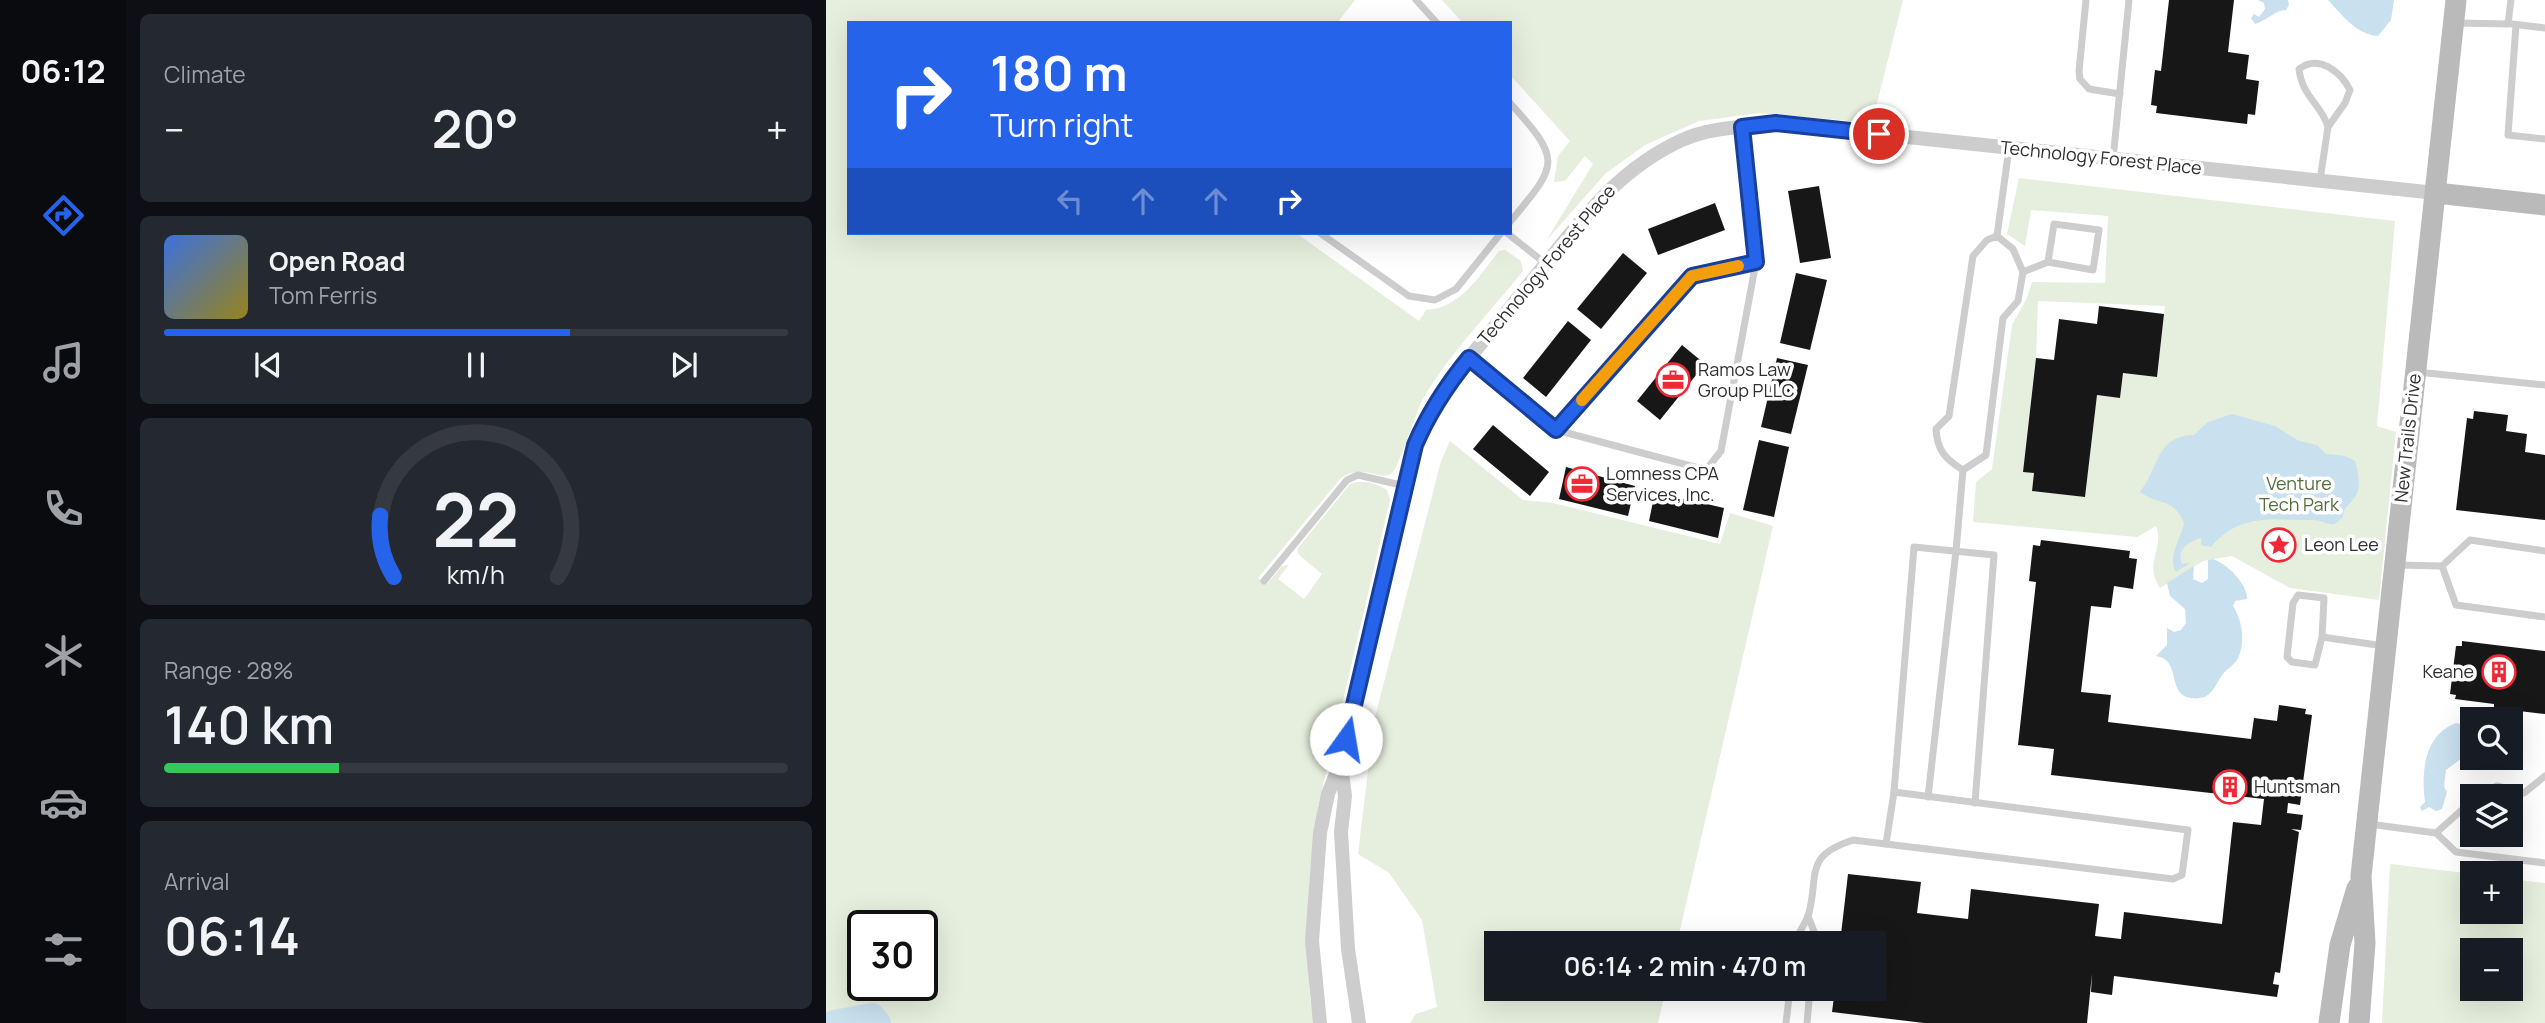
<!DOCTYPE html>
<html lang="en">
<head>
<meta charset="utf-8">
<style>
  :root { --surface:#171b24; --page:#242831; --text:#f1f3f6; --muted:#9ea1a6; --line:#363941; --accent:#2563eb }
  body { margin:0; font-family:Manrope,sans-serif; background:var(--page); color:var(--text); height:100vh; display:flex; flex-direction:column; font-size:26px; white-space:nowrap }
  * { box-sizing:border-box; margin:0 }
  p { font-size:23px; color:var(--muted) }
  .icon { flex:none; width:38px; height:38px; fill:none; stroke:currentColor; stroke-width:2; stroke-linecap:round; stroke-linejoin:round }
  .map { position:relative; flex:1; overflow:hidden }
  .side { display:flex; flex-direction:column; gap:14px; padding:14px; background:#0d0f14; width:700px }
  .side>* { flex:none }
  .banner { position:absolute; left:21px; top:21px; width:665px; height:214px; border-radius:0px; box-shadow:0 7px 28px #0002; background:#2563eb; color:#fff; overflow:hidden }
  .controls { position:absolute; left:1634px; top:707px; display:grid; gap:14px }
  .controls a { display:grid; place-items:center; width:63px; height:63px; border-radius:0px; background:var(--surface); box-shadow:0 7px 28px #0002; font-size:35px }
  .speed { position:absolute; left:21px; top:910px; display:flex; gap:14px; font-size:35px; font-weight:700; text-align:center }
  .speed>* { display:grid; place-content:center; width:91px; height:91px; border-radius:50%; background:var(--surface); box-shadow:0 7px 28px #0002; line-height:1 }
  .speed .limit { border:4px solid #111; border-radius:10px; background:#fff; color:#111 }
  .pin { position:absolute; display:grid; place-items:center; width:60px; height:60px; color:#fff; margin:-30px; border:4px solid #fff; border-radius:50%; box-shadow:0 2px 7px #0007 }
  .me { position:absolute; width:77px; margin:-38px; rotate:13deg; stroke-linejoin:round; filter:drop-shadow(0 0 5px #0008) }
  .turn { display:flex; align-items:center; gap:24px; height:147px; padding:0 28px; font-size:32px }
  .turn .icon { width:91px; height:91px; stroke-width:2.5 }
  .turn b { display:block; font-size:49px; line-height:60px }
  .lanes { display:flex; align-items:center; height:66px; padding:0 28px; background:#0003; justify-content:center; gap:35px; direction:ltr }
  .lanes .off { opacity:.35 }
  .big { font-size:52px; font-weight:600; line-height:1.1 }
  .side .card { flex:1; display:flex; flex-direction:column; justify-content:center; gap:10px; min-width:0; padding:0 24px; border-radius:10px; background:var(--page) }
  .side .dial { align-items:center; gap:0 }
  .dial svg { height:182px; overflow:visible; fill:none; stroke:var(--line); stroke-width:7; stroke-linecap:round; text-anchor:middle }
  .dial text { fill:var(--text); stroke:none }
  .song { display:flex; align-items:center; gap:21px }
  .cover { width:84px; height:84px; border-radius:10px; background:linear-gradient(135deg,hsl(220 70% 55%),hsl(50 70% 35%)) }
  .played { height:7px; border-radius:4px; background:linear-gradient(90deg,var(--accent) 65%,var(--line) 65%) }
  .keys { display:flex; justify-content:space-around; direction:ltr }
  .heat { display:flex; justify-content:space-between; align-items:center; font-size:38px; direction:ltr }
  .charge { height:10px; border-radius:5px; background:linear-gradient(90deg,#34c759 28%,var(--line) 0) }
  .trip { position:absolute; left:658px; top:931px; width:402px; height:70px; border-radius:0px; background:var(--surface); box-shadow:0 7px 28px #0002; font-weight:600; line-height:70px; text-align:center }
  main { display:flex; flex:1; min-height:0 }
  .tabs { display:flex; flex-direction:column; width:126px; justify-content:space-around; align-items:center; background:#090b0e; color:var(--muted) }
  .tabs .icon { width:49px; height:49px }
  .tabs .selected { color:var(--accent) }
  .tabs b { font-size:32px; color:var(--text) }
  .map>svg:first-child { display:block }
</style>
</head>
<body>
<main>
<nav class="tabs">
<b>06:12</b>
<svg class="icon selected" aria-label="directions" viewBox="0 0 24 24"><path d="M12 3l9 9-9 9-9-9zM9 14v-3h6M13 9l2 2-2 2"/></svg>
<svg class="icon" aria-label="music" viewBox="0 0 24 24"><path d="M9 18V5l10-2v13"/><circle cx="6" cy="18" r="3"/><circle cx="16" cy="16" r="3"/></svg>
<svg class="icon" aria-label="phone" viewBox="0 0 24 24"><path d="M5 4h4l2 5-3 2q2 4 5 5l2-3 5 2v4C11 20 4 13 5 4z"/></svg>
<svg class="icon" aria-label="climate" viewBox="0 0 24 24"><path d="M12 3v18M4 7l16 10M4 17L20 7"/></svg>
<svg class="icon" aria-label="car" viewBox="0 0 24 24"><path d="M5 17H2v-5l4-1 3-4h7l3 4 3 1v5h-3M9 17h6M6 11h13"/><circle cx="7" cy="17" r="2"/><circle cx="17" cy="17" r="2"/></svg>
<svg class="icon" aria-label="filters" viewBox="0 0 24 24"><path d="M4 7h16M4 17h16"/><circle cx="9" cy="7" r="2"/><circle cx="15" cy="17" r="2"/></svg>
</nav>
<section class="side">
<div class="card"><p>Climate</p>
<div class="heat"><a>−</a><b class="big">20°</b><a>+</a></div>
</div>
<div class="card">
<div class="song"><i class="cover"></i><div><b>Open Road</b><p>Tom Ferris</p></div></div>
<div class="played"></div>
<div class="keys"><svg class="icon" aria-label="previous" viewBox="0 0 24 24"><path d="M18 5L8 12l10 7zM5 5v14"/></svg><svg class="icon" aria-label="pause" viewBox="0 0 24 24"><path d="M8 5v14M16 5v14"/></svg><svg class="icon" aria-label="next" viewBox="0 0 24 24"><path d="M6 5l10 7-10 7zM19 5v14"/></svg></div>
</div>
<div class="card dial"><svg viewBox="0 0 100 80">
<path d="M14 69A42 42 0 1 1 86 69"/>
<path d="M14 69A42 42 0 0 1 8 42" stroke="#2563eb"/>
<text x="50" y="56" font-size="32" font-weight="700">22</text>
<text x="50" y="72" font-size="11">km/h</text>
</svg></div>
<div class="card"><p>Range · 28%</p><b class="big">140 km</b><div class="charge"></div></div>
<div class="card"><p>Arrival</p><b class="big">06:14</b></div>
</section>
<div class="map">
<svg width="1719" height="1023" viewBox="0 0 1719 1023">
  <rect width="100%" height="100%" fill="#fff"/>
  <g fill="#e6eedd" fill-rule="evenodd">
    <path d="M0,0H529L511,23H23V233H470L593,321L600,310C635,308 653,276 673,251L679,250L695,261L697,271C664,312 623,354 597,399C590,411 572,470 566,473C554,482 537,463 515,478L432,578L441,584L456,566L463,565L452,579L478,599L496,574L472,554V548L524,484C536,479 550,483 561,490L564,500L492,807L484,871L481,940L484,999L488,1023H0ZM37,926H96V985H37Z"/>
    <path d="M616,0H1077L1046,123L934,113L873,121L819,145L779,174L720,241L767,164L759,156L739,181L728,182L732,156L744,141L684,75V23H637Z"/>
    <path d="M1193,178L1569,221L1551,426L1570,432L1553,600L1464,588L1406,556L1377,561L1334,588C1317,563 1339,549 1330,526L1311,537L1147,522L1150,482L1166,469L1186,325L1200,300L1206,282L1279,283L1282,216L1205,210L1199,246L1181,234ZM1212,301L1339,306L1331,377L1297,373L1294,398L1271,395L1259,497L1206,491L1208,473L1197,471L1210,358Z"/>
    <path d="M624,441L697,500L727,503L894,544L904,513L947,526L851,943H670V989H840L832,1023H584L590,1014L611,1007L596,920L563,873L532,854L548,721L615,461Z"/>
    <path d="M1564,864L1647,874V912H1685V879L1719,883V1023H1556ZM1647,950H1685V989H1647Z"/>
  </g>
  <g fill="#c9e0ef">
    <path d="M1432,0H1462L1463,5L1460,10C1448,10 1441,21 1429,24L1425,18L1428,14L1433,17L1439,9L1438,3Z"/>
    <path d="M1502,0H1568L1565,20L1552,36C1531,35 1516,15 1502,0Z"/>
    <path d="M1406,414L1449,426L1473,441L1491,445L1500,454L1519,456L1529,461C1532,471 1536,488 1529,497C1524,505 1517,507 1517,517L1509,524C1501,525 1495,520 1487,520C1448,521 1415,511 1385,547L1375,545V538C1362,542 1350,549 1356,564L1364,563L1350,572C1341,557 1355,539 1358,523C1347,497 1333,506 1314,492C1333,469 1329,436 1368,435L1382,422Z"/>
    <path d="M1387,559C1400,563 1422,584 1421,599L1409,601L1407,606C1416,620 1420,642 1412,658C1409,665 1401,668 1397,674C1387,687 1386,701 1365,698C1340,695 1356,659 1330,656L1341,645V628L1348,632L1355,630L1360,623L1359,609L1344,596L1341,583L1368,566L1367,579L1376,583L1382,579V560Z"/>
    <path d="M1630,723L1647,727V757L1636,758L1620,770L1618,787L1621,792L1616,809L1610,811L1603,807L1596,811L1594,807L1599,802C1595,772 1598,735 1630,723Z"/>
  </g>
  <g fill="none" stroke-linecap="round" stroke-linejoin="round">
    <path stroke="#c9e0ef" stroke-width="26" d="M8,1023L46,1016L52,1023"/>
  </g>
  <g fill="#171717">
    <path d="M1343,0H1408L1402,52L1423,55L1420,79L1433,81L1429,115L1422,114L1421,124L1330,113L1331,106L1325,105L1329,70L1335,71Z"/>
    <path d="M993,186L1005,258L974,263L962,191Z"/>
    <path d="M889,203L899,230L832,255L822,229Z"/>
    <path d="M797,253L821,273L775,329L751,309Z"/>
    <path d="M970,273L1001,280L984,350L954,343Z"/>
    <path d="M1273,306L1338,314L1331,377L1297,373L1294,398L1271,395L1259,497L1206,491L1208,473L1197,472L1210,358L1228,360L1233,319L1271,324Z"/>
    <path d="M742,321L765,340L720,397L697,378Z"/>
    <path d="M856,345L879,364L834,420L811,401Z"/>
    <path d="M951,358L982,365L965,434L935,427Z"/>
    <path d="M1648,411L1682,415L1680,431L1701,434L1699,452L1719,455V520L1630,510L1641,418L1647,419Z"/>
    <path d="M667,425L723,472L704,496L647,449Z"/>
    <path d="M933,440L963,447L948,517L917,510Z"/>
    <path d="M740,467L809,486L802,516L733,499Z"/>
    <path d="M829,492L898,508L892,538L823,521Z"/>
    <path d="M1215,540L1304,551L1303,558L1311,559L1307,589L1288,586L1285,608L1265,606L1255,692L1285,695L1282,722L1425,739L1428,718L1451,721L1453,705L1480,709L1479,714L1486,715L1474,805L1462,803L1461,813L1477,815L1475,830L1465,829L1473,832L1454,973L1449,972L1447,984L1453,985L1451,997L1288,976L1286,995L1265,992L1266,974L1261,1023H1098L1006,1012L1009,989H1048V943H1014L1022,874L1095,882L1091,913L1142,919L1145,889L1273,904L1269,936L1295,939L1298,912L1396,924L1407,822L1435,825L1438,799L1225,775L1228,749L1192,745L1210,582L1203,581L1207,545L1214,546Z"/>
    <path d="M1636,641L1719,651V714L1668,708V704L1629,699L1630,695L1624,694L1630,646H1636Z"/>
  </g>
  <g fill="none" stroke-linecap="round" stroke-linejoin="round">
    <g stroke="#cdcdcd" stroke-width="7">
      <path d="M590,0L611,23"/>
      <path d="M1260,0L1253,71L1254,79L1263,89L1294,94"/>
      <path d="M1631,23L1682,24L1685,0"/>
      <path d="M1686,24L1719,28"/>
      <path d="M1690,25L1682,135L1719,139"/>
      <path d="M684,103C737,161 732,164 684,222"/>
      <path d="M1287,159L1303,0"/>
      <path d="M1494,180L1502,127L1519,103L1524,90C1515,72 1493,54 1473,69C1476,97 1496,105 1502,127"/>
      <path d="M494,233L583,296L609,300L630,289L675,233"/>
      <path d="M681,233L720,264"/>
      <path d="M1171,236L1183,148"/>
      <path d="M1197,272L1222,262L1228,224L1273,230L1267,270L1222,262"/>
      <path d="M644,358L730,430L880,470L895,451L930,262L916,127"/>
      <path d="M1591,372L1719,385"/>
      <path d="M730,430L866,276L930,262"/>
      <path d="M1719,551L1644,540L1616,566L1630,605L1719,617"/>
      <path d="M1571,565L1616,566"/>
      <path d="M438,581L521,480L532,475L579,486"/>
      <path d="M1496,637L1489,665L1466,662L1461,657L1467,603L1472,595L1498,598L1496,637L1558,646"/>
      <path d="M1651,796L1671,786L1698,793L1719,776"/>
      <path d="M1102,797L1130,551L1137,470C1119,459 1111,450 1110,429L1123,416L1147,256L1161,240L1171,236L1187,249L1197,272L1192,301L1177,318L1160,455L1137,470"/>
      <path d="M1543,824L1610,833L1630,852L1719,863"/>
      <path d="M1610,833L1647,800"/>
      <path d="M1060,844L1068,792L1088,547L1168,555L1149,803"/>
      <path d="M982,916L989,934L988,943"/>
      <path d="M970,943C972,931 980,924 983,913C993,873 978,856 1027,840L1347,879L1356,875L1362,830L1068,792"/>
      <path d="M960,1023L964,989"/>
      <path d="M981,1023L984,989"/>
    </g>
    <g stroke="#cdcdcd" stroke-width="14">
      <path d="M515,766L519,796L515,832L522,949L533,1023"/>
      <path d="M494,1023L486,941L494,833L502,794L514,764L589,445L601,416L619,388C650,349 682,311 713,272C757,219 791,170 856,140C885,127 919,127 950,123L1610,193"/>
    </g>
    <g stroke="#bababa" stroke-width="21">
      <path d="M1610,193L1719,205"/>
      <path d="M1503,1023L1514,945L1531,888"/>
      <path d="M1533,1023L1539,943L1535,876L1630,0"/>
    </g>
  </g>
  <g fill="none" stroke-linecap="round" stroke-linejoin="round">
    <defs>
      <path id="route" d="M520,739L589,445C603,412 621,385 643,358L730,430L866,276L930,262L916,127L950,123L1053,134"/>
    </defs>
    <use href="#route" stroke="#184099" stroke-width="18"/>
    <use href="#route" stroke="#2563eb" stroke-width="12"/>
    <path stroke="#f59e0b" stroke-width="12" d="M756,400L866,276L912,266"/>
  </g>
  <defs>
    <symbol id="office-ring" viewBox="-11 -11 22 22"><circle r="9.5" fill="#fff" stroke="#f12936" stroke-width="1.5"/><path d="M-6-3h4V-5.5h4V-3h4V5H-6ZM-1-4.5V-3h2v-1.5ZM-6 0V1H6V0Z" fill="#f12936"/></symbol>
    <symbol id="sight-ring" viewBox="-11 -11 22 22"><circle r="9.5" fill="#fff" stroke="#f12936" stroke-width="1.5"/><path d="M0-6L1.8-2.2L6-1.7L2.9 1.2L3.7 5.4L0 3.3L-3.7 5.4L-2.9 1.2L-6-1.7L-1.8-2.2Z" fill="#f12936"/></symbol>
    <symbol id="building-ring" viewBox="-11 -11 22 22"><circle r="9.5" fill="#fff" stroke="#f12936" stroke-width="1.5"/><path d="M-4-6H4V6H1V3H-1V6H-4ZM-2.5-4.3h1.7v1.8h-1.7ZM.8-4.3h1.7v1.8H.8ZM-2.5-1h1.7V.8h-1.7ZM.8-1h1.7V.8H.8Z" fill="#f12936"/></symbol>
  </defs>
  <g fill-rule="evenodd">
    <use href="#office-ring" x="828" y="361" width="38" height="38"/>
    <use href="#office-ring" x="737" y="465" width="38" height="38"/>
    <use href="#sight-ring" x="1434" y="526" width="38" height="38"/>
    <use href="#building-ring" x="1654" y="653" width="38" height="38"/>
    <use href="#building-ring" x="1385" y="768" width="38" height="38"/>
  </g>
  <g text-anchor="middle" stroke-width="7" stroke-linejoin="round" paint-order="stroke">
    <g font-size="18" fill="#303030" stroke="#fff">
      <text transform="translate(1275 158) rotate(6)" y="6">Technology Forest Place</text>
      <text transform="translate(721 265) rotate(-50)" y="6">Technology Forest Place</text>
      <text transform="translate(1582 438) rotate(-84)" y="6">New Trails Drive</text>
    </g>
    <g font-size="18" fill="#303030" stroke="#fff" text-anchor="start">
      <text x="872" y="376">Ramos Law<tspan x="872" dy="21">Group PLLC</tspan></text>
      <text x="780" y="480">Lomness CPA<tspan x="780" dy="21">Services, Inc.</tspan></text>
      <text x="1478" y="551">Leon Lee</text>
      <text x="1648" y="678" text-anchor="end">Keane</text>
      <text x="1428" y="793">Huntsman</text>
    </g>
    <g font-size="18" fill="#536f3a" stroke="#fff">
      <text x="1473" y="490">Venture<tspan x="1473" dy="21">Tech Park</tspan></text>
    </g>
  </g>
</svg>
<div class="controls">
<a><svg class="icon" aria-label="search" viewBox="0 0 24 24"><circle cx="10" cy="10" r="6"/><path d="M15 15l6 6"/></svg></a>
<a><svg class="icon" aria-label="layers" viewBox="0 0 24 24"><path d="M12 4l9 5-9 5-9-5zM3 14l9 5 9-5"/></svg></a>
<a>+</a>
<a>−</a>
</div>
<div class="speed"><div class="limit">30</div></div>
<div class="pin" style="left:1053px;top:134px;background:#d93025"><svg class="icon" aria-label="arrive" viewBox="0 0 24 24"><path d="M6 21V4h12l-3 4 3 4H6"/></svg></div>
<svg class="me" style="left:520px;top:739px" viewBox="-20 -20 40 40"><circle r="19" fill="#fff"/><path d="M0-13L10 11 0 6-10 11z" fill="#2563eb"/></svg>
<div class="trip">06:14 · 2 min · 470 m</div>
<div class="banner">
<div class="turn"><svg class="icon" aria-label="right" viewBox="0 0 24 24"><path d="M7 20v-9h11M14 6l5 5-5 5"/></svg><div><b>180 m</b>Turn right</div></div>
<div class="lanes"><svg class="icon off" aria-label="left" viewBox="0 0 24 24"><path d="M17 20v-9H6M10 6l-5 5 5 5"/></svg><svg class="icon off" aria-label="ahead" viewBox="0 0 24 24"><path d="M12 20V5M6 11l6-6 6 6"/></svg><svg class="icon off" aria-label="ahead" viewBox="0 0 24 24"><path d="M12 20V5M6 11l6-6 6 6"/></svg><svg class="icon" aria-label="right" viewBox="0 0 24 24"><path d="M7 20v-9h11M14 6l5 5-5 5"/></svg></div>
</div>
</div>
</main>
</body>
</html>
